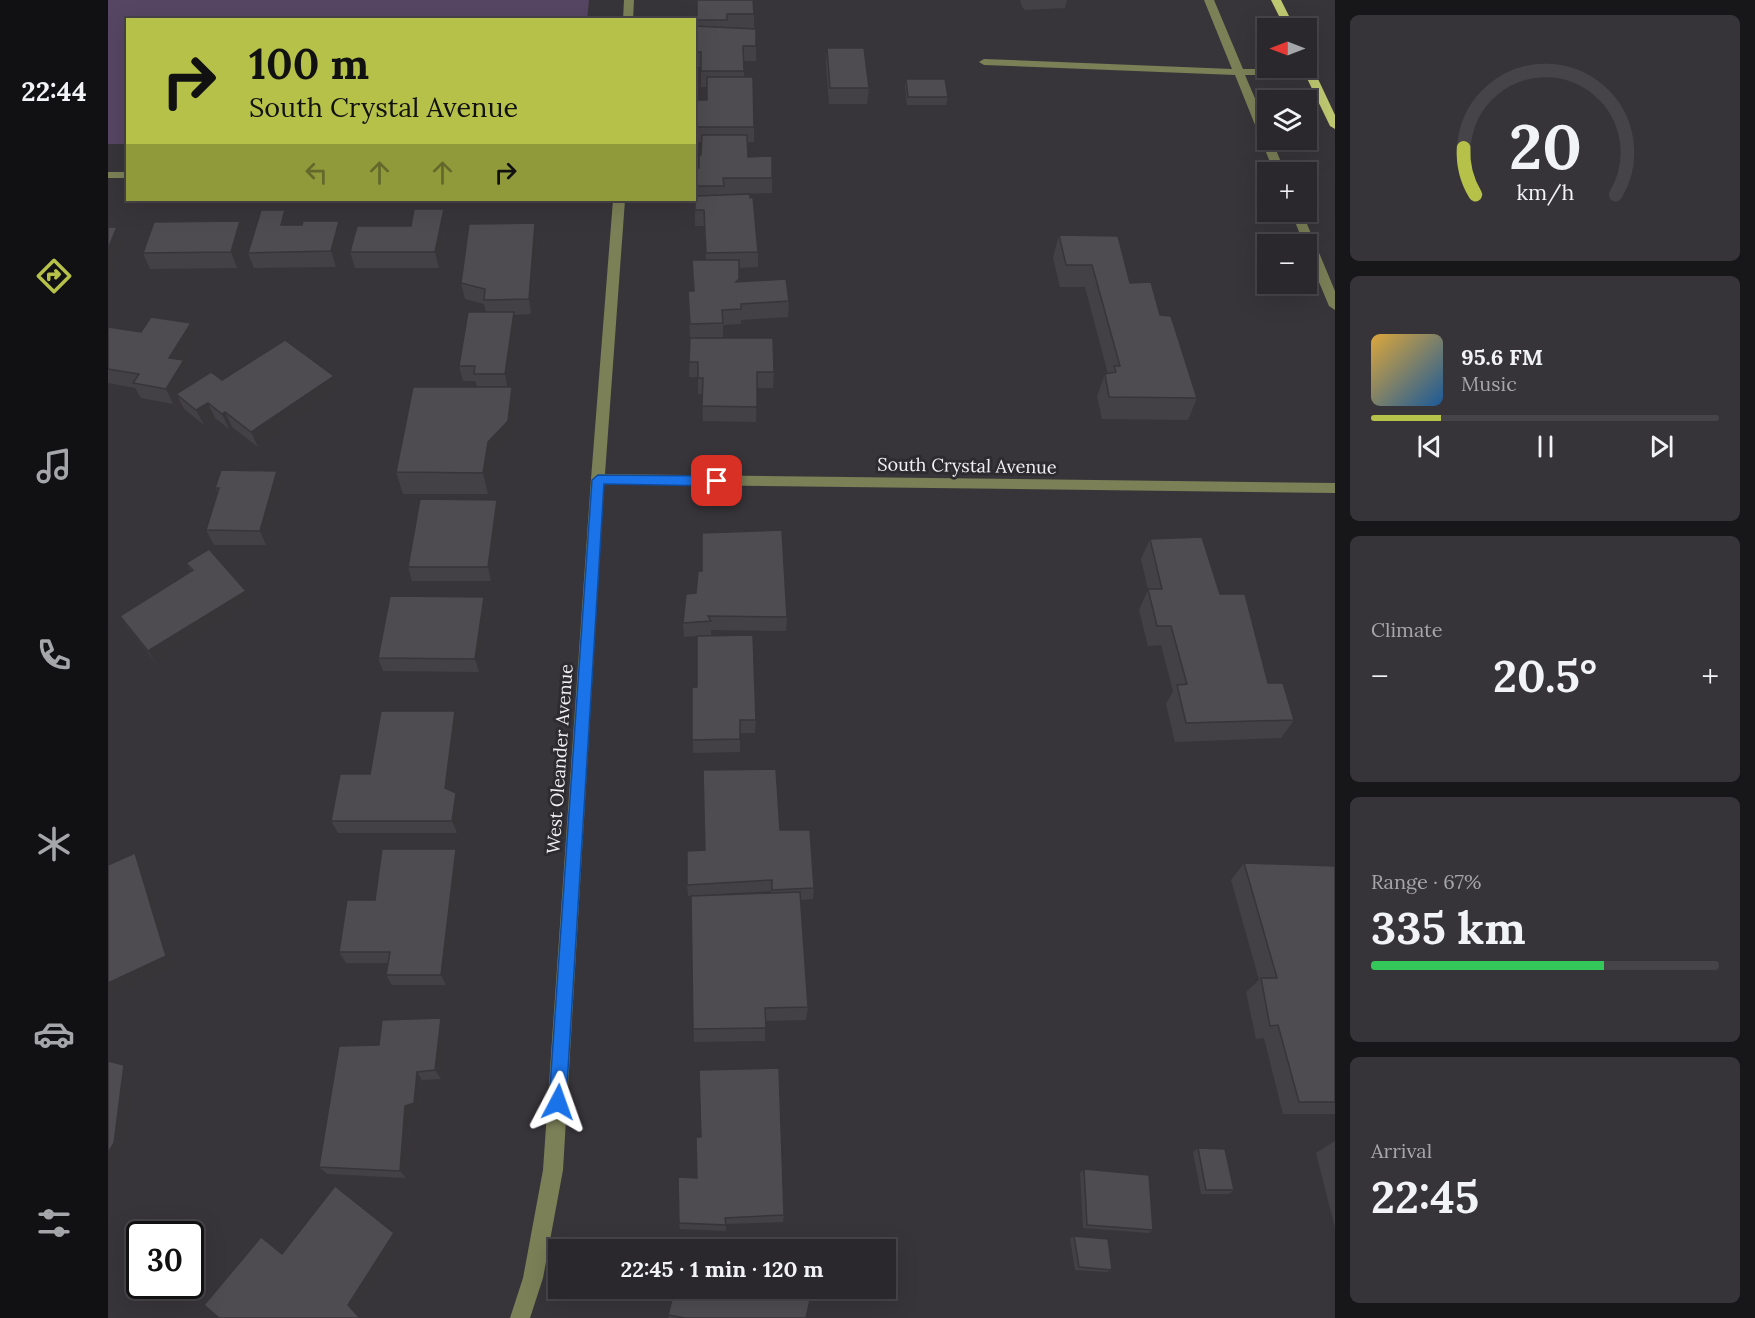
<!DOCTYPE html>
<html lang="en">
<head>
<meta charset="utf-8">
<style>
  :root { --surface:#2a282c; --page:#363438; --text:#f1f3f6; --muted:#a5a6a9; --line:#464448; --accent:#b6c149 }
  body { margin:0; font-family:Lora,serif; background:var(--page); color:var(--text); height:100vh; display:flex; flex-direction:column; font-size:22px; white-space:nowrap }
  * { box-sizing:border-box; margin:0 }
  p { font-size:20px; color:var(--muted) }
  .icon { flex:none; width:33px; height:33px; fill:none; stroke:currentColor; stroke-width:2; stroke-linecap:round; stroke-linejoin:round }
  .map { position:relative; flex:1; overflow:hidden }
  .side { display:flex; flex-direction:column; gap:15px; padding:15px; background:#171618; width:420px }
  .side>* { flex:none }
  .top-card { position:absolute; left:18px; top:18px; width:570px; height:183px; border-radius:0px; box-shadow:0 6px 24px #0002,0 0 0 2px var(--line); background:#b6c149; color:#111; overflow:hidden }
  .needle { width:39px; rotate:270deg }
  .tools { position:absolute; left:1149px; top:18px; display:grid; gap:12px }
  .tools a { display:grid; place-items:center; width:60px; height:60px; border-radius:0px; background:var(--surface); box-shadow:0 6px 24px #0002,0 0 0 2px var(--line); font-size:30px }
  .speed { position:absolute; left:18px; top:1221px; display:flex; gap:12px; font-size:30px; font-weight:700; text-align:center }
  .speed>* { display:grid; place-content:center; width:78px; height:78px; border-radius:50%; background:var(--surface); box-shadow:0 6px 24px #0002,0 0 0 2px var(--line); line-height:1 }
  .speed .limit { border:3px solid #111; border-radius:9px; background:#fff; color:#111 }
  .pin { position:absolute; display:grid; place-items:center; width:51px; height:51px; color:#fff; margin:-26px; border-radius:12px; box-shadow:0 3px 9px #0006 }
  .me { position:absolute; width:66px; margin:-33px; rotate:4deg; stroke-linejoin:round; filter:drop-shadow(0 0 4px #0008) }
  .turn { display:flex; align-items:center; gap:21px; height:126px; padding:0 24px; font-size:27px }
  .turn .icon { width:78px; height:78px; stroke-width:2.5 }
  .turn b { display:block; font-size:42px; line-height:51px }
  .lanes { display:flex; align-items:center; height:57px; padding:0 24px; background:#0003; justify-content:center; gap:30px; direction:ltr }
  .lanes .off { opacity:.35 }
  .big { font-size:45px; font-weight:700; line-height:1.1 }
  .side .tile { flex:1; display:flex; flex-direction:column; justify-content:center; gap:9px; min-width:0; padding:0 21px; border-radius:9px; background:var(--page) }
  .side .dial { align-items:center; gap:0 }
  .dial svg { height:156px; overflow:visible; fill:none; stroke:var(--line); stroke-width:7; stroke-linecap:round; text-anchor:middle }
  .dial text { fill:var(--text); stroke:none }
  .song { display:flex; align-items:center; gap:18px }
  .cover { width:72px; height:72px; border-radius:9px; background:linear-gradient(135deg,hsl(40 70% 55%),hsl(210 70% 35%)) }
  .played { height:6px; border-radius:3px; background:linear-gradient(90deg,var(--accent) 20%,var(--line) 20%) }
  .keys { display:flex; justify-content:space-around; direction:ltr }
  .heat { display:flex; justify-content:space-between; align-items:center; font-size:33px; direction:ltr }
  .charge { height:9px; border-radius:4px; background:linear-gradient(90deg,#34c759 67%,var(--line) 0) }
  .trip { position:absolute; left:440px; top:1239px; width:348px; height:60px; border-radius:0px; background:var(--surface); box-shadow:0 6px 24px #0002,0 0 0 2px var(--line); font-weight:700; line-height:60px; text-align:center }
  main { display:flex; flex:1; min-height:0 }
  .dock { display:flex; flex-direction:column; width:108px; justify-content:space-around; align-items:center; background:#111012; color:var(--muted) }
  .dock .icon { width:42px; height:42px }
  .dock .on { color:var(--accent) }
  .dock b { font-size:27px; color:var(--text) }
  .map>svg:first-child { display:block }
</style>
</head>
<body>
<main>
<nav class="dock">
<b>22:44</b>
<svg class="icon on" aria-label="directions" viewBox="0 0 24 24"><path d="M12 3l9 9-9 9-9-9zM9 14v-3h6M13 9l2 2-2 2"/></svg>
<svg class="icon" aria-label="music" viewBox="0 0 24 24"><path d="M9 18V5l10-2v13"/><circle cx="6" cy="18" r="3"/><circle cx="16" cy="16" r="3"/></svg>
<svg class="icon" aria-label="phone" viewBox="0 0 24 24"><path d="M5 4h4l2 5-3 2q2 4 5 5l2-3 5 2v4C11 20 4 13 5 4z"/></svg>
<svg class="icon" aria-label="climate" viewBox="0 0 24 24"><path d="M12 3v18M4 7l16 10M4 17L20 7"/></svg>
<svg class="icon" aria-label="car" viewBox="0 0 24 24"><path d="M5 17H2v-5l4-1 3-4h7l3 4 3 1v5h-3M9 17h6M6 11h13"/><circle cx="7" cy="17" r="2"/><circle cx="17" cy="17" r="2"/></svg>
<svg class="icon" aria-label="filters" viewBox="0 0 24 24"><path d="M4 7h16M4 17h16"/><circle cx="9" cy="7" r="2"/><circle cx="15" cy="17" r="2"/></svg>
</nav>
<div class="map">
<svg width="1227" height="1318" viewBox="0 0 1227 1318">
  <rect width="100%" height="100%" fill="#38353a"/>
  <path fill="#564563" d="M0,0H481L479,20H20L19,144H0Z"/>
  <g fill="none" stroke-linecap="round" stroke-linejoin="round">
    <g fill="#7b8057" fill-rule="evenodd">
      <path d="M516,0H526L525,20H515Z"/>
      <path d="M1096,0H1106L1135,69H1202L1207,72L1202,75H1137L1160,129V140H1164L1177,172H1166L1127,75L876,65L871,62L876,59L1124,69Z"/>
      <rect x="0" y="172" width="20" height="6"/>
      <path d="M505,200H517L497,474L1227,483V493L496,484L455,1170L435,1278L422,1318H402L415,1278L435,1170L483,479Z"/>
      <path d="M1183,212H1194L1227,291V310L1221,306L1198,251V244H1196Z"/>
    </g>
    <g fill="#bfc971" fill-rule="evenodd">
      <path d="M1163,0H1173L1187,28H1177Z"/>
      <path d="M1198,61L1203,64L1227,115V129L1222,126L1194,68H1198Z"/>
    </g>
  </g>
  <g fill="#434145" fill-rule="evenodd">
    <path d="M589,0L646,14V29L648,46V61H636V77L646,127V142H640V157L664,178V193L616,194V195L650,252V267L631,268V282L681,301L680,317L633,320V324L615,325V338L666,372L665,388H649L648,422L595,421L594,394H590V377H581L582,338L580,291H585L584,260H598L596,226H587V202H581V200H586V168H591L593,155L594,142H588L586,100H599V87H593V67H588V56H586V26H589Z"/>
    <path d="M912,0H959L957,8L917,10L914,7Z"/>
    <path d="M719,48L761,88L759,104H721L718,64Z"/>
    <path d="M798,79L840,97L838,105H799L797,87Z"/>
    <path d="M336,209L339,224L331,268H247L242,252L303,226Z"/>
    <path d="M132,221L138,236L129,268L42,269L35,253Z"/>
    <path d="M183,225L235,236L228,267L146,268L140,253Z"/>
    <path d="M951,235L1022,283L1089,398L1080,420L994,419L989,396L997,374H1000L977,287H952L945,258Z"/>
    <path d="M429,239L423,314L406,315L408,327L400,387L408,409L404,442L384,464L380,494H295L288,472L369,387L367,381H355L351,366L378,312L376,304L357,299L353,283Z"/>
    <path d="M83,323L90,339L76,360L84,375L74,390L114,380L231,391L150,447L124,427L121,429L107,418L96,425L76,409L70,397L65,404L33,398L27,388L0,383V327L33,332Z"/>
    <path d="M169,471L175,486L158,545H106L98,530L110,493L107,488Z"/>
    <path d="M393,514L383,581H304L300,567Z"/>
    <path d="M1042,539L1112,594L1160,683L1186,720L1173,738L1067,742L1058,704L1065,691L1053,645L1040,646L1031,610L1040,590L1033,559Z"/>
    <path d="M78,563L138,591L145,605L49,664L21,629L12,616L83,571Z"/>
    <path d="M594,571L679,617L678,631L603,630V635L576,637L575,623L588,593Z"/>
    <path d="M376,597L380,611L371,672L275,671L270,658Z"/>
    <path d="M584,687L648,720L647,733H632V752L585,753Z"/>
    <path d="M351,724L342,791L352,805L349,833H230L223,821L262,774Z"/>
    <path d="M672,830L706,888L705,899L693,900L700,1007L698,1020L657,1021V1041L586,1042L583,896H580L579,885L597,850ZM663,891V893L594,895Z"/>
    <path d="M348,849L353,860L338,985H284L278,975L280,963H238L231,952L267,900Z"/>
    <path d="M1136,863L1227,866V1114H1175L1156,1038L1148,1039L1138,992L1151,980L1123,880Z"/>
    <path d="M333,1018L338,1027L333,1079L314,1080L312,1111L303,1114L298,1178L219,1174L211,1167L271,1045Z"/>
    <path d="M1225,1142H1227V1228L1208,1153Z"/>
    <path d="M1090,1148L1126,1190L1121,1194H1093L1085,1152Z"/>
    <path d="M976,1169L1045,1230L1041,1233L975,1228L972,1173Z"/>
    <path d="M589,1178L676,1215L675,1222L618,1224V1231L572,1229L571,1223Z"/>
    <path d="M966,1236L1004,1270L999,1272L967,1270L962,1239Z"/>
    <path d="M560,1315L698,1318H561Z"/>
  </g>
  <g fill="#373538">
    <path d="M336,209L339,224L331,268L327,252Z"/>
    <path d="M177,210L183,225H173Z"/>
    <path d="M132,221L138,236L129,268L123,252Z"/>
    <path d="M231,221L235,236L228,267L223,251Z"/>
    <path d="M427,223L429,239L423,314L421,299Z"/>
    <path d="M9,227L16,243L0,285V249Z"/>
    <path d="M406,312L408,327L400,390L397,374Z"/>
    <path d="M83,323L90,339L69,372L76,360L84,375L70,396L68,394L70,397L65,404L58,389L61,358Z"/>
    <path d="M226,376L231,391L150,447L143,432Z"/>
    <path d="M404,387L408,409L404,442L384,464L380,494L375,473L380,442Z"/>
    <path d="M100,403L107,418L96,425L88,410Z"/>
    <path d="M117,412L124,427L121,429L114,414Z"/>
    <path d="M169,471L175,486L158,545L152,531Z"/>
    <path d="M389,500L393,514L383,581L380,567Z"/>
    <path d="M138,591L145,605L49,664L40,651Z"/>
    <path d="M376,597L380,611L371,672L367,659Z"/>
    <path d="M0,626L3,631L0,636Z"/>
    <path d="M347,711L351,724L341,800L337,788Z"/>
    <path d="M348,793L352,805L349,833L344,821Z"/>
    <path d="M348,849L353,860L338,985L333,975Z"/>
    <path d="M27,853L37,864L68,967L4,996L0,993V983Z"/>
    <path d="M333,1018L338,1027L333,1079L327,1070Z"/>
    <path d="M16,1065L27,1073L18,1150L0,1180V1153Z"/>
    <path d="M309,1072L314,1080L312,1111L303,1114L298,1178L292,1171L297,1106Z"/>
    <path d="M286,1233L295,1242L251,1311L258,1318H252L240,1305Z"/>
    <path d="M153,1237L166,1245L187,1262L174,1254Z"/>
  </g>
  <g fill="#4e4c50" stroke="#373538" stroke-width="1.5">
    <path d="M589,0H645L646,14H619V20H589Z"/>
    <path d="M586,26L648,29V46H635L636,71H593V52H588V40H586Z"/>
    <path d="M719,48H756L761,88H722Z"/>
    <path d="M599,77H645L646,127H587L586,100H599Z"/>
    <path d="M798,79H837L840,97H800Z"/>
    <path d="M594,135H639L640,157L664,156V178H615L616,186H586V168H591V155H593Z"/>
    <path d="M642,194V198L645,197L650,252L598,253L596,210H587V196Z"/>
    <path d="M306,209H336L327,252H242L249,226H303Z"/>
    <path d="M153,210H177L173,225H194L195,221H231L223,251L140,253Z"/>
    <path d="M132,221L123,252L35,253L46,222Z"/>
    <path d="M427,223L421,299L376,300L377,289L353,283L361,224Z"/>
    <path d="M0,227H9L0,249Z"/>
    <path d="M951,235L1010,236L1022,283L1043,282L1052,315L1063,316L1089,398L1001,397L997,374L1008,372L1006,366H1012L984,265H958Z"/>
    <path d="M584,260H631V279L628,282L678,279L681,301L633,304V309L614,310L615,323L582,324L580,291H586Z"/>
    <path d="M360,312H406L397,374H366L367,366H351Z"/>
    <path d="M43,317L83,323L61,358L76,360L58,389L25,383L31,374L0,369V327L33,332Z"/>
    <path d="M582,338H665L666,372H649V407L594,406L595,378H590V362H581Z"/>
    <path d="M177,340L226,376L143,432L117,412L114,414L100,403L88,410L68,394L103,372L114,380Z"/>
    <path d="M305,387H404L400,421L380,442L375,473L288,472Z"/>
    <path d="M113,470L169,471L152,531L98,530L111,488H107Z"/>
    <path d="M312,499L389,500L380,567H300Z"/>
    <path d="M674,530L679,617L600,616L603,621L575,623L578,594L588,593L590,571H594V533Z"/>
    <path d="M1094,537L1112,594H1137L1160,683H1175L1186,720L1078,723L1069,685L1079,684L1063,626H1049L1040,589H1054L1042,539Z"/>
    <path d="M101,549L138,591L40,651L12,616L85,570L78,563Z"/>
    <path d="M282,596L376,597L367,659L270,658Z"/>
    <path d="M645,635L648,720H632V739L584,740V687H589V636Z"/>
    <path d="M273,711H347L337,788L348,793L344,821H223L232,774H262Z"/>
    <path d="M668,769L672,830H702L706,888L664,890V880L579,885V851L597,850L595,770Z"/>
    <path d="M274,849H348L333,975H278L282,952H231L239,900H267Z"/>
    <path d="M27,853L58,956L0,983V865Z"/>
    <path d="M1136,863L1227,866V1102H1191L1170,1025L1162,1026L1153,978H1169Z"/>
    <path d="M692,892L700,1007L657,1008L658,1028L585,1029L583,896Z"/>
    <path d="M333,1018L327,1070L309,1072L306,1103L297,1106L292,1171L211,1167L231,1046L271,1045L274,1020Z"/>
    <path d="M0,1061L16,1065L6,1143L0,1153Z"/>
    <path d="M671,1068L676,1215L617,1218L618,1225L571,1223L570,1177L589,1178L588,1137H593L591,1070Z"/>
    <path d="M1090,1148L1117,1149L1126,1190H1098Z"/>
    <path d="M976,1169L1041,1175L1045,1230L979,1225Z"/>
    <path d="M227,1186L286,1233L240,1305L252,1318H111L96,1305L153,1237L174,1254Z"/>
    <path d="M966,1236L1000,1239L1004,1270L971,1267Z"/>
    <path d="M567,1288H679L703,1296L698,1318H577L560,1315Z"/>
  </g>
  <path fill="#1a73e8" stroke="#114b97" stroke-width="1.5" d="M490,475L609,476L615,481L609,486L496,484L458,1102L456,1108L450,1110L444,1108L441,1102L484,480Z"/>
  <g text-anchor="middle" stroke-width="6" stroke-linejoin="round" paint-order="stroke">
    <g font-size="18" fill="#f1f0f3" stroke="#2e2b30">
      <text transform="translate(859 466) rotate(1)" y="6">South Crystal Avenue</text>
      <text transform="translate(452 759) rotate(-86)" y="6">West Oleander Avenue</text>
    </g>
  </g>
</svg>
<div class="tools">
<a><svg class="needle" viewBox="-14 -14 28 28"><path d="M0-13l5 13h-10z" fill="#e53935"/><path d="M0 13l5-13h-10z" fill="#a5a6a9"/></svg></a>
<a><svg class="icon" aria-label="layers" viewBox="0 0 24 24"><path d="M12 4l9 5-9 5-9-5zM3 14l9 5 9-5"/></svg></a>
<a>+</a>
<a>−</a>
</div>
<div class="speed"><div class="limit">30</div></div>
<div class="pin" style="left:609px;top:481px;background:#d93025"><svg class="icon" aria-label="arrive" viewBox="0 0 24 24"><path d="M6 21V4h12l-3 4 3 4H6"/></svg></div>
<svg class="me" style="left:450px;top:1102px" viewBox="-20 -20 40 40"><path d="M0-17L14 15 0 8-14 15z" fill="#1a73e8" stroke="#fff" stroke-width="4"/></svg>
<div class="trip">22:45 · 1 min · 120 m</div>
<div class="top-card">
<div class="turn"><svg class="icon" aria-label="right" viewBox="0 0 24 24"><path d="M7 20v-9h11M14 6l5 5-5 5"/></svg><div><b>100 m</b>South Crystal Avenue</div></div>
<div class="lanes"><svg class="icon off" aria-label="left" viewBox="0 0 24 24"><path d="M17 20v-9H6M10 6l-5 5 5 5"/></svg><svg class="icon off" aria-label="ahead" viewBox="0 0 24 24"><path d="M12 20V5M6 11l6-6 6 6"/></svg><svg class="icon off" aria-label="ahead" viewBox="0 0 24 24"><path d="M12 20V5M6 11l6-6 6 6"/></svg><svg class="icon" aria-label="right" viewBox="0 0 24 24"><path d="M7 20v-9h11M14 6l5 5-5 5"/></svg></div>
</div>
</div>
<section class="side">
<div class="tile dial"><svg viewBox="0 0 100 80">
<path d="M14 69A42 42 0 1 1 86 69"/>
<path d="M14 69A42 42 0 0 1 8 45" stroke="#b6c149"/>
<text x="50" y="56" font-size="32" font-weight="700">20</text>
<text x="50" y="72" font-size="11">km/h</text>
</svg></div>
<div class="tile">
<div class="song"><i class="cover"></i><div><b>95.6 FM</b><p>Music</p></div></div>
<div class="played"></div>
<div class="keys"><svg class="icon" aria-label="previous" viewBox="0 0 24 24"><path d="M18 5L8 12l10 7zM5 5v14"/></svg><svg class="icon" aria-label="pause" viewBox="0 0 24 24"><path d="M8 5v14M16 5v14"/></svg><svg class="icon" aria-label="next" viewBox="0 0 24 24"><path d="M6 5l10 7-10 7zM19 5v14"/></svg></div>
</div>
<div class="tile"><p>Climate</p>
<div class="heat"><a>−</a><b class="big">20.5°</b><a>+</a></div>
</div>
<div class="tile"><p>Range · 67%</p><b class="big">335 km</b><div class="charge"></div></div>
<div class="tile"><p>Arrival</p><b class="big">22:45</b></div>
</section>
</main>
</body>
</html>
